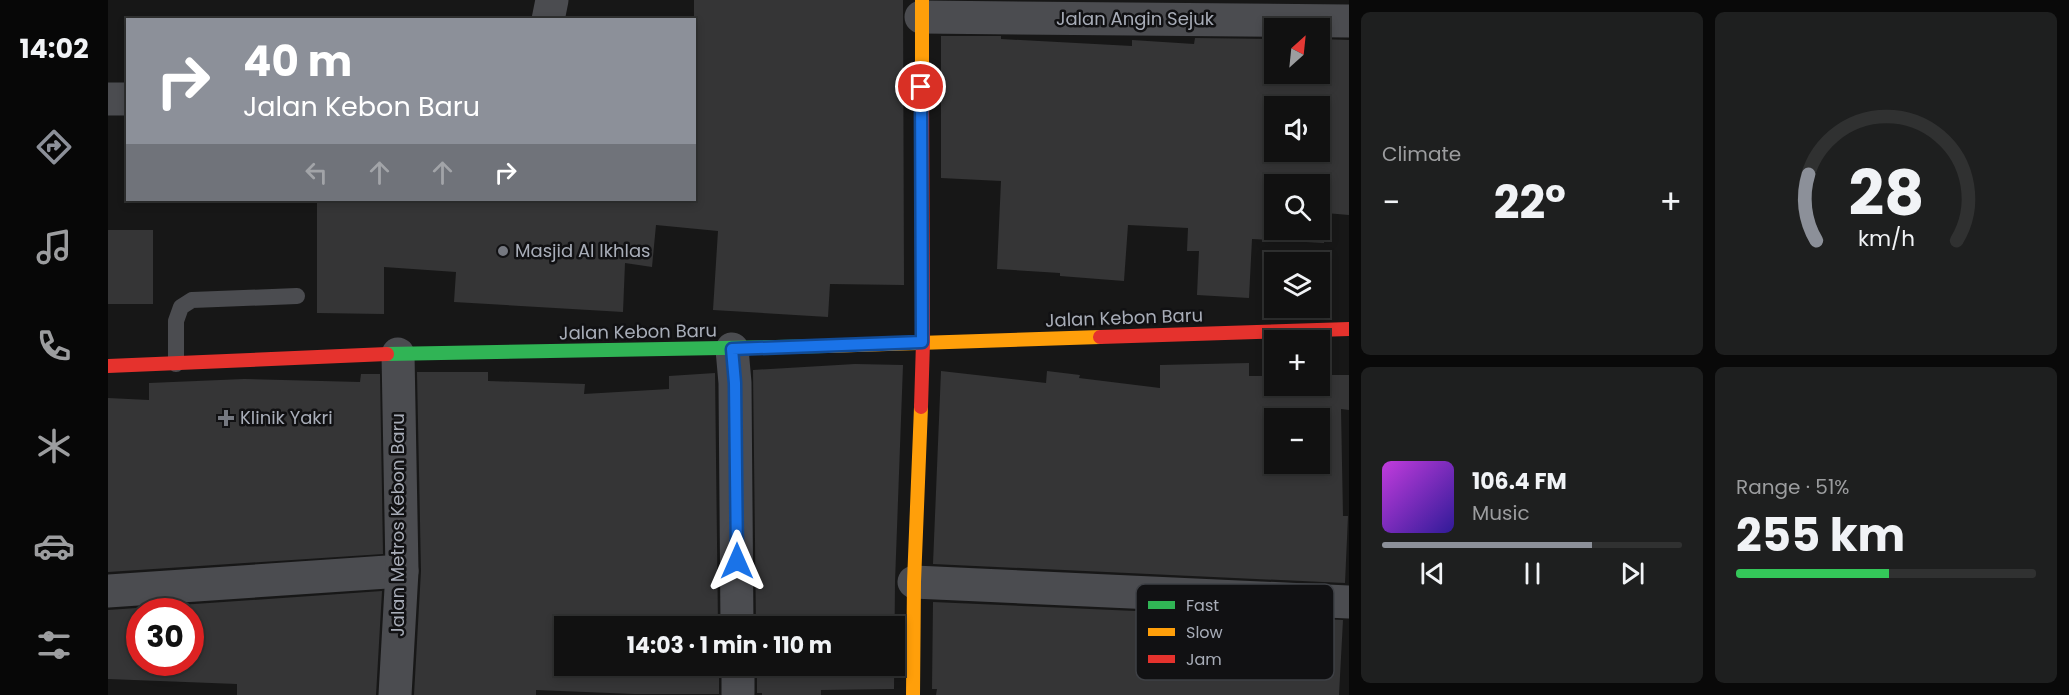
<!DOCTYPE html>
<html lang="en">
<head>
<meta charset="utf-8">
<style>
  :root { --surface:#111; --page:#1e1f1f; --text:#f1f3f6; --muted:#9c9d9f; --line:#303131; --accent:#8c9099 }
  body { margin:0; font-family:Poppins,sans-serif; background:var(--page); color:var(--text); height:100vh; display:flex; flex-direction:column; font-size:22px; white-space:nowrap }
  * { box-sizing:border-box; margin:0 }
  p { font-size:20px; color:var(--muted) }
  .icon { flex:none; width:33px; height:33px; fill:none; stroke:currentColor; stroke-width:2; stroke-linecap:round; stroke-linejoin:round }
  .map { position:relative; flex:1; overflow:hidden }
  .sheet { display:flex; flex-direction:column; gap:12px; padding:12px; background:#090909; width:720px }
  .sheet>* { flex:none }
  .guide { position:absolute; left:18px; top:18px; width:570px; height:183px; border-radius:0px; box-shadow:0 3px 9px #0003,0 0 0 2px var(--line); background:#8c9099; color:#fff; overflow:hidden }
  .needle { width:39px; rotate:27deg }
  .fabs { position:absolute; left:1156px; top:18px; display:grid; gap:12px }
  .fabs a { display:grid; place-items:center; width:66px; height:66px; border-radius:0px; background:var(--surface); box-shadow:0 3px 9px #0003,0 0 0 2px var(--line); font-size:30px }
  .speed { position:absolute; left:18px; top:598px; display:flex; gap:12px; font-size:30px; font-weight:700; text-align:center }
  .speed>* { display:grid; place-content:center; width:78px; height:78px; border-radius:50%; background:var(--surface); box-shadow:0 3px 9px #0003,0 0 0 2px var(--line); line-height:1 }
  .speed .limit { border:9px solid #d22; background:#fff; color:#111 }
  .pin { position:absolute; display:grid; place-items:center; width:51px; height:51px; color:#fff; margin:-26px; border:3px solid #fff; border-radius:50%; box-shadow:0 2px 6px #0007 }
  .me { position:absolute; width:66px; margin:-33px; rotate:0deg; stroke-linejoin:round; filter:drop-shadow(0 0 4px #0008) }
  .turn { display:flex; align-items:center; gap:21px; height:126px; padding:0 18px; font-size:27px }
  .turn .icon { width:78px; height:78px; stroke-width:2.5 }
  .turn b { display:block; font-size:42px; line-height:51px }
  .lanes { display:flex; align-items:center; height:57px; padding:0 18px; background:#0003; justify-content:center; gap:30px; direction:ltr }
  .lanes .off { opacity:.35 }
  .big { font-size:45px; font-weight:700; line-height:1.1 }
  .sheet .widget { flex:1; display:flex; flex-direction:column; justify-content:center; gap:9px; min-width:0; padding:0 21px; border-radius:9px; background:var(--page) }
  .sheet .dial { align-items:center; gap:0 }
  .dial svg { height:156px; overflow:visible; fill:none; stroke:var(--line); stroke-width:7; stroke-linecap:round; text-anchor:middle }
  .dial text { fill:var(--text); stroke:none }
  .song { display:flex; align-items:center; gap:18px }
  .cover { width:72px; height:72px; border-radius:9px; background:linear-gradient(135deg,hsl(290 70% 55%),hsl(250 70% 35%)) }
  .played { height:6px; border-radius:3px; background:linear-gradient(90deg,var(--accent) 70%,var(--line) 70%) }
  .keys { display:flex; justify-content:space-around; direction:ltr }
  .heat { display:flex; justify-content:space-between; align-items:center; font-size:33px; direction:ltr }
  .charge { height:9px; border-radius:4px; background:linear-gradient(90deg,#34c759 51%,var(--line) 0) }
  .sheet .tiles { flex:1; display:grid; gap:12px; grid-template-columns:repeat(2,1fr) }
  .trip { position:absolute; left:446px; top:616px; width:351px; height:60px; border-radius:0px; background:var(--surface); box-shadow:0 3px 9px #0003,0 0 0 2px var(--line); font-weight:700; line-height:60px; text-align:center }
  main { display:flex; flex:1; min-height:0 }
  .tab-bar { display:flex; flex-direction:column; width:108px; justify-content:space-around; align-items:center; background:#070707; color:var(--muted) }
  .tab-bar .icon { width:42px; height:42px }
  .tab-bar .active { color:var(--accent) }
  .tab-bar b { font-size:27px; color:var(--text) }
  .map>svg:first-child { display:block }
</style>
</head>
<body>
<main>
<nav class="tab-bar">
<b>14:02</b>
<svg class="icon active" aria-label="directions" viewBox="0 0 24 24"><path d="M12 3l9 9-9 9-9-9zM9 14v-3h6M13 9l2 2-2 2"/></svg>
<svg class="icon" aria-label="music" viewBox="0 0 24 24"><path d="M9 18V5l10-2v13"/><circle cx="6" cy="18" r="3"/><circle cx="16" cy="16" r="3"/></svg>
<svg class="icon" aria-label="phone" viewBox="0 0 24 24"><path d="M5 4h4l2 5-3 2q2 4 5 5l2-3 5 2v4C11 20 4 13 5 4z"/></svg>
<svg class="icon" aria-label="climate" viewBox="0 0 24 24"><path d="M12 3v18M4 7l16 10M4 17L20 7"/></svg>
<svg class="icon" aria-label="car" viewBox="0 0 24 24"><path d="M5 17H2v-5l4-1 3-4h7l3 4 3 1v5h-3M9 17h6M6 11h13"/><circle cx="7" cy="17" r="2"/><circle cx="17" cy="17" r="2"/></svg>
<svg class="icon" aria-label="filters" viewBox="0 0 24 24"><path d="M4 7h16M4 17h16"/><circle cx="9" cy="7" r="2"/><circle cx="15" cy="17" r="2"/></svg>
</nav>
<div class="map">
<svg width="1241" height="695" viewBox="0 0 1241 695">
  <rect width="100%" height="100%" fill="#171717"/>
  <g fill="#353536" fill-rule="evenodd">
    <path d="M586,0H795L796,285L722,284L720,317L605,310L610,231L548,225L544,267L517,263L515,312L346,302L348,272L276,267V314L209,313V200H586Z"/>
    <path d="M833,36H893V39L1024,46V40L1086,44L1087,38L1167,39V74H1212V39L1241,40V215L1218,213L1216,243L1144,239L1141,298L1089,295L1091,251H1079L1080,228L1020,225L1016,281L952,276V273L889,269L893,181L833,178ZM1167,106H1212V152H1167ZM1167,184H1212V230H1167Z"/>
    <rect x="0" y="230" width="45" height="74"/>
    <path d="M1141,363V376H1167V386H1212V375H1241V410L1233,409L1235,516H1240L1237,583L825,564L833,371L938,383L939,371L972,375L971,378L1052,388V365ZM1167,418H1212V464H1167Z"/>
    <path d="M747,364L795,365L787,582L786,689L713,690V695H654V693H649V666H786V627H648L645,370Z"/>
    <path d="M309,372H380V381L477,384L476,394L561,389V376L607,373L610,627H456V666H611V694H526L428,690V695H306L313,571Z"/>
    <path d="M253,374H272L275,554L0,572V398L41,400V383L136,379L252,382Z"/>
    <path d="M274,591L268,695H129V684L0,679V610ZM32,612H82V663H32Z"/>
    <path d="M825,602L1235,620L1231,695H828L829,689H824Z"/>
  </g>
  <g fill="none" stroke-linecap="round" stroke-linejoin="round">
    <path stroke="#4b4c50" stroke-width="16" d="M68,364V321L73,307L84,300L189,296"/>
    <g stroke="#4b4c50" stroke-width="33">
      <path d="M813,17L1241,21"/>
      <path d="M440,20L444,0"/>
      <path d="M0,99H20"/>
      <path d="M624,349L627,383L629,627"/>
      <path d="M806,582L1241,602"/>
      <path d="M0,591L294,571"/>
      <path d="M630,666V693"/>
      <path d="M287,695L294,571L290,354"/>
    </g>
    <path stroke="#30b455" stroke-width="14" d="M279,354L719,346"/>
    <g stroke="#ff9f0a" stroke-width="14">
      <path d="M814,0V77"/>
      <path d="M719,346L992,337"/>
      <path d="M805,695L806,582L813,407"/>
    </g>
    <g stroke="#e5322d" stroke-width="14">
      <path d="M992,337L1241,329"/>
      <path d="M0,366L279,354"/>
      <path d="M813,407L815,342L814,77"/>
    </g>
  </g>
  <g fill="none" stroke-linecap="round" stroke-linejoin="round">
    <defs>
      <path id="route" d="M629,561L627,383L624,349L814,342L813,87"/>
    </defs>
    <use href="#route" stroke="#114b97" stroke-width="15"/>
    <use href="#route" stroke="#1a73e8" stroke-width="10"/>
  </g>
  <g fill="#757880" stroke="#111113" stroke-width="2">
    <circle cx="395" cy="251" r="6"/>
    <path d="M115 409h6v6h6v6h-6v6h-6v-6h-6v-6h6z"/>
  </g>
  <g text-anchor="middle" stroke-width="5" stroke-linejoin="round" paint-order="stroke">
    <g font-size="18" fill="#a8adb8" stroke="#111113">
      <text x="1027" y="25">Jalan Angin Sejuk</text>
      <text transform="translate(1016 318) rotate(-2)" y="6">Jalan Kebon Baru</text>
      <text transform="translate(530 332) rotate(-1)" y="6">Jalan Kebon Baru</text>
      <text transform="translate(290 525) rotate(-90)" y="6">Jalan Metros Kebon Baru</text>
    </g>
    <g font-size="18" fill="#a8adb8" stroke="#111113" text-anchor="start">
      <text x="407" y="257">Masjid Al Ikhlas</text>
      <text x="132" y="424">Klinik Yakri</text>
    </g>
  </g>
  <rect x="1028" y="584" width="198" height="96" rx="9" fill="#111113" stroke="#3e4045" stroke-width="1.5"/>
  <rect x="1040" y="601" width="27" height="8" fill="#30b455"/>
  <rect x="1040" y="628" width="27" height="8" fill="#ff9f0a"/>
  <rect x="1040" y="655" width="27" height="8" fill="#e5322d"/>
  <g font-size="16" fill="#a8adb8">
    <text x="1078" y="611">Fast</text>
    <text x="1078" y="638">Slow</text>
    <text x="1078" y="665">Jam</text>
  </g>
</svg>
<div class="fabs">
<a><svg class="needle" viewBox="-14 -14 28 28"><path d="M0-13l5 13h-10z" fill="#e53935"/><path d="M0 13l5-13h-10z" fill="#9c9d9f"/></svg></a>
<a><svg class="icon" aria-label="sound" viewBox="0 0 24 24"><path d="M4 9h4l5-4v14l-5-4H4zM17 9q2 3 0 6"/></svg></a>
<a><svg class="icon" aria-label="search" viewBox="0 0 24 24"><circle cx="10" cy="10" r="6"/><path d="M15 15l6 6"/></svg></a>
<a><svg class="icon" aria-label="layers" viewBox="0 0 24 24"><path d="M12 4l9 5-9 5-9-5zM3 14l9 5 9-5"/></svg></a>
<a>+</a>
<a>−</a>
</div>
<div class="speed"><div class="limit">30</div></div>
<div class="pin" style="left:813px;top:87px;background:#d93025"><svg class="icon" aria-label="arrive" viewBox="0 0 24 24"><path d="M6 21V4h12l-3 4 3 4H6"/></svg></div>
<svg class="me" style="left:629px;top:561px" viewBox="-20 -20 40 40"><path d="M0-17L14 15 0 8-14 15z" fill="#1a73e8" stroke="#fff" stroke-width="4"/></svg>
<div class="trip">14:03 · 1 min · 110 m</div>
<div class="guide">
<div class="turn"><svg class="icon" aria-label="right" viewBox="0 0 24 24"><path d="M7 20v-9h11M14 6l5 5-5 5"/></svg><div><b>40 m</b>Jalan Kebon Baru</div></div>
<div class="lanes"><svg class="icon off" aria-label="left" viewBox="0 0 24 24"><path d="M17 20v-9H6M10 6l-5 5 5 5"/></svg><svg class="icon off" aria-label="ahead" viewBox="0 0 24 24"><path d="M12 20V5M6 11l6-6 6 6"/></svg><svg class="icon off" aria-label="ahead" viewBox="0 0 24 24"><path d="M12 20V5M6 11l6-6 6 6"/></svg><svg class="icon" aria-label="right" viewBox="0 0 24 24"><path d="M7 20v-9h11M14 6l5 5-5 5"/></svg></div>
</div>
</div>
<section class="sheet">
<div class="tiles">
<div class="widget"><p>Climate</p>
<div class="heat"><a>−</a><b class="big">22°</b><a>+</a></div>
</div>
<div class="widget dial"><svg viewBox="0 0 100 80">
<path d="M14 69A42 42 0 1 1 86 69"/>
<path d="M14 69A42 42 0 0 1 10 35" stroke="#8c9099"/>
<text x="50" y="56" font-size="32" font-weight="700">28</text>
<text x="50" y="72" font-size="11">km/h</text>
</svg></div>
<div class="widget">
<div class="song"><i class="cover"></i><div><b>106.4 FM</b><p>Music</p></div></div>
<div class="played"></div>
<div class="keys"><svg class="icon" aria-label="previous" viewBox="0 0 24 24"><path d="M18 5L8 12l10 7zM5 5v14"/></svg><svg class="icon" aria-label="pause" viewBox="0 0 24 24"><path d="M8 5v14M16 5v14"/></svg><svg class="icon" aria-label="next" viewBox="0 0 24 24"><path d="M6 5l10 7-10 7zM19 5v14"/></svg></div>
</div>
<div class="widget"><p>Range · 51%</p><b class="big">255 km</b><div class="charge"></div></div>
</div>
</section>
</main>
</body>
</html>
